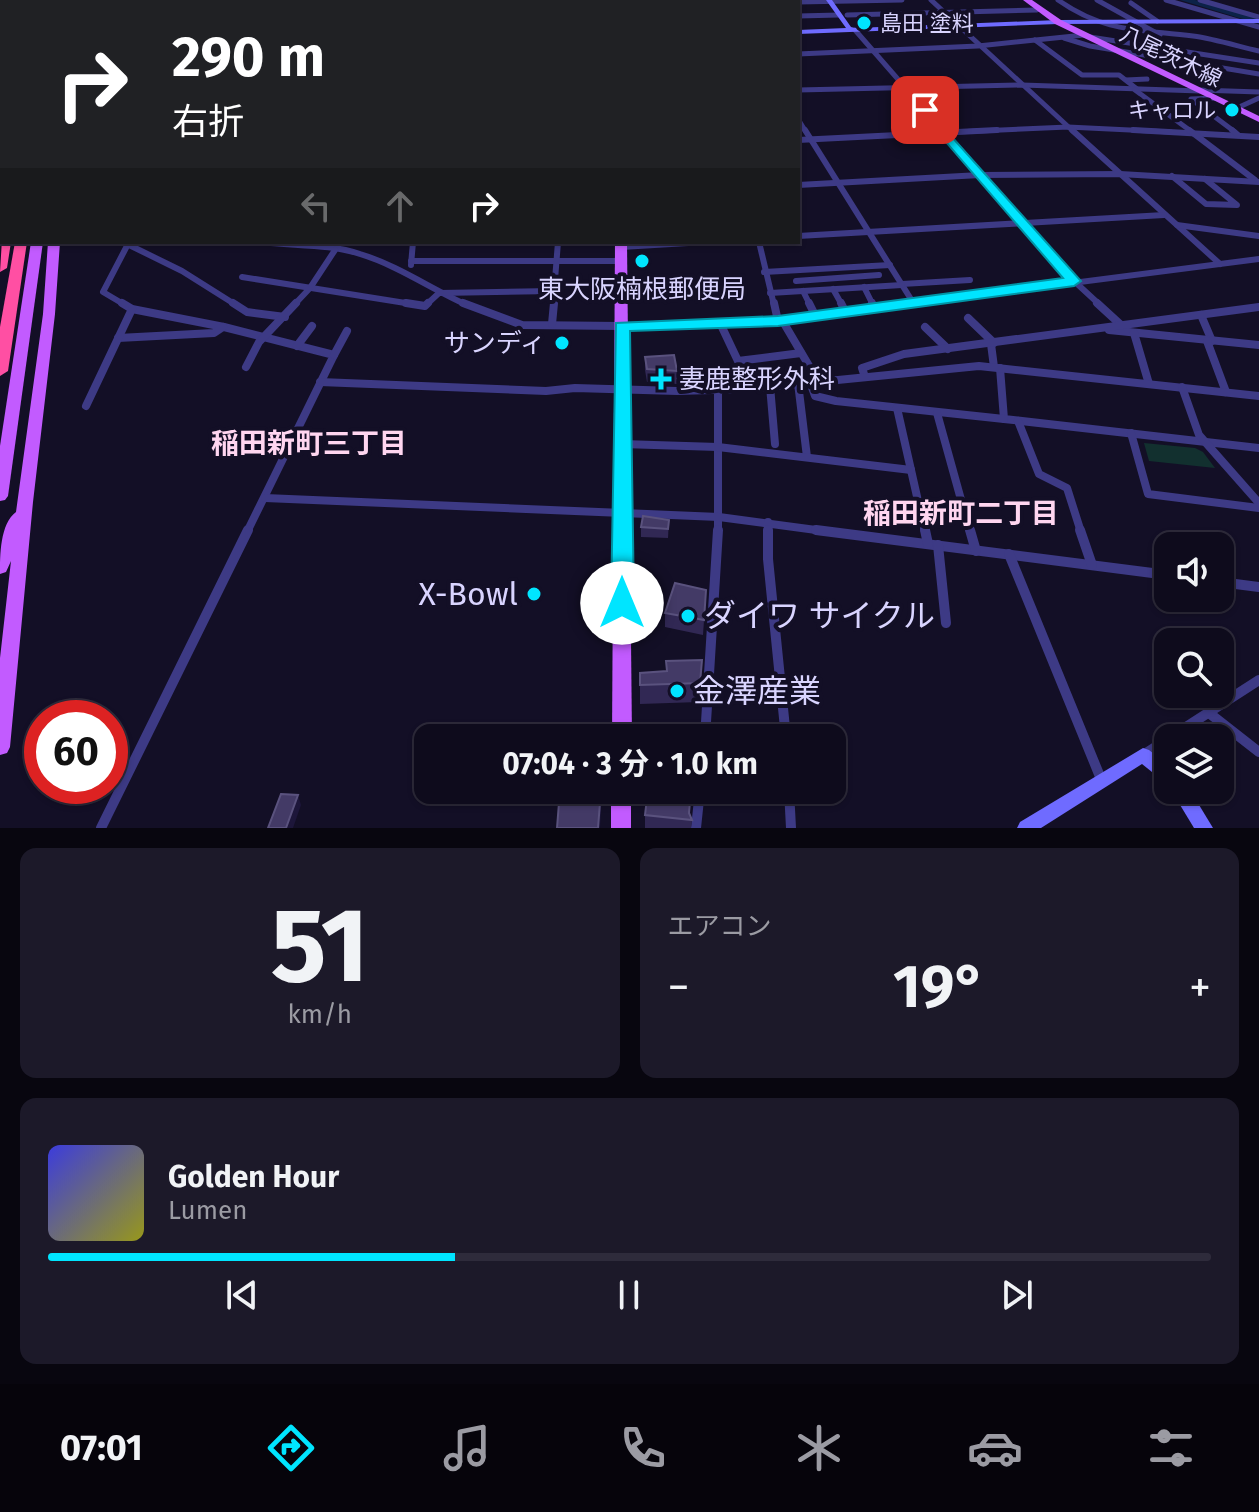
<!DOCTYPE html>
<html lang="ja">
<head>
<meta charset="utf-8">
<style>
  :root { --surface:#0e0b1c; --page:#1c1929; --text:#f1f3f6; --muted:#9b9ba3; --line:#2e2b3b; --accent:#00e5ff }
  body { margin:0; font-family:"Fira Sans","Noto Sans JP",sans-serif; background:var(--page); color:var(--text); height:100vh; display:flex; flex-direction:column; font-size:30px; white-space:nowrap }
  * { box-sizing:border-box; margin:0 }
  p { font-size:26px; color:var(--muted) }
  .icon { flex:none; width:44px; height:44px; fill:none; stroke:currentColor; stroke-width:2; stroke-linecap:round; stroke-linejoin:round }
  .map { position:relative; height:828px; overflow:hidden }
  .drawer { display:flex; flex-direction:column; gap:20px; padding:20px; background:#08060f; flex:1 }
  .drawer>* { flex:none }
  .hud { position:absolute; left:0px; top:0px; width:800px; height:244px; box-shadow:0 2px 6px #0004,0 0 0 2px var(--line); background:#202124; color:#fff; overflow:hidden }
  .buttons { position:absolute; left:1154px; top:532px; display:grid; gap:16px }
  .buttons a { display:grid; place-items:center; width:80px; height:80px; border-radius:16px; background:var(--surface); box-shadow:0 2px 6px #0004,0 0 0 2px var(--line); font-size:40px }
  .speed { position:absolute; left:24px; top:700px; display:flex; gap:16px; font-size:40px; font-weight:700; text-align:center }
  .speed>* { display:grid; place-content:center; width:104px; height:104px; border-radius:50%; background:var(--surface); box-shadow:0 2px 6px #0004,0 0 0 2px var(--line); line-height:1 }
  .speed .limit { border:12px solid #d22; background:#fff; color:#111 }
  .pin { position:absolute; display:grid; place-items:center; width:68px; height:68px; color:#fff; margin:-34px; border-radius:16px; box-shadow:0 4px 12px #0006 }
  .me { position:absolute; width:88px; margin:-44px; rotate:0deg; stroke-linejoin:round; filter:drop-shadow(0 0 6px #0008) }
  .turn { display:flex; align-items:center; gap:28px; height:168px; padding:0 40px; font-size:36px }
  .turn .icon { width:104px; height:104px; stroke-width:2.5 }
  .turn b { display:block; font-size:56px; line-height:68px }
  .lanes { display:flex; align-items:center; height:76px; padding:0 40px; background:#0003; justify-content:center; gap:40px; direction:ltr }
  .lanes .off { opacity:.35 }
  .big { font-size:60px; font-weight:700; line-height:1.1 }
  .drawer .card { flex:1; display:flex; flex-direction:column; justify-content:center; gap:12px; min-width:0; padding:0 28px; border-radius:16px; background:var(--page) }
  .drawer .dial { align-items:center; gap:0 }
  .dial b { font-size:104px; line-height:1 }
  .song { display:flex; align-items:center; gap:24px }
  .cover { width:96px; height:96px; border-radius:12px; background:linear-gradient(135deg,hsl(240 70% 55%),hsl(60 70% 35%)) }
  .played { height:8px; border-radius:4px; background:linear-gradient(90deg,var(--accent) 35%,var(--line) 35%) }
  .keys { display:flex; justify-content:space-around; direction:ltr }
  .heat { display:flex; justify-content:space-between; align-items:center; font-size:44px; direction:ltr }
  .drawer .tiles { flex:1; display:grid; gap:20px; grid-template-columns:1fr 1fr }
  .card:last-child { grid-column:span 2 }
  .trip { position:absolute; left:414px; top:724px; width:432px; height:80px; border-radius:16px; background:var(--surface); box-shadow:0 2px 6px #0004,0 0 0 2px var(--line); font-weight:700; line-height:80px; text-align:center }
  .menu { display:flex; height:128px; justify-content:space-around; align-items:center; background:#06040b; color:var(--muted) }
  .menu .icon { width:56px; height:56px }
  .menu .active { color:var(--accent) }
  .menu b { font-size:36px; color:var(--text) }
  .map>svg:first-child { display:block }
</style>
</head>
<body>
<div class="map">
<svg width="1259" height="828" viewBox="0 0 1259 828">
  <rect width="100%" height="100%" fill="#130f26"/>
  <path fill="#12302f" d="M1144,443L1195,448L1203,452L1215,468L1149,461Z"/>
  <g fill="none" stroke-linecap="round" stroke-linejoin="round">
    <path fill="#0c2248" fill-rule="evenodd" d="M1180,0H1195L1259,18V24Z"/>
    <g stroke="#3d3a85" stroke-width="5">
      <path d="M931,0L1074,132"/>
      <path d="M1058,0C1105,33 1139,29 1193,36C1215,39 1237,46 1259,51"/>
      <path d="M1097,0L1160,35"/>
      <path d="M1166,0L1259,27"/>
      <path d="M1200,0L1259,17"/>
      <path d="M167,2L171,0"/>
      <path d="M798,2L902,0"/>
      <path d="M1131,3L1157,21"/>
      <path d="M847,15L1037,10"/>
      <path d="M798,16L839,15"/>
      <path d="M855,30L944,132"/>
      <path d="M1090,37L1259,63"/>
      <path d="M1064,38L1090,46L1259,74"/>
      <path d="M1035,40L1082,75H1119L1137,89"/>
      <path d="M798,54L978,46L1084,35"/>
      <path d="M1126,80L1147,79"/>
      <path d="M798,90L1022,85L1200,91"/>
      <path d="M1135,90L1192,132"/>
      <path d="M1199,90L1259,92"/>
      <path d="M1215,98L1191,99L1235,132"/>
      <path d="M1237,108L1259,98"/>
      <path d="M798,119L806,132"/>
      <path d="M956,132L1068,127L1171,132"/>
    </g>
    <g stroke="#3d3a85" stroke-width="6">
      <path d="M805,130L914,304"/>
      <path d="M943,130L1074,281L1100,305"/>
      <path d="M1072,130L1220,264"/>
      <path d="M1133,130L1259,137"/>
      <path d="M1189,130L1255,180"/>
      <path d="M1232,130L1238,135"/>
      <path d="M798,140L997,130"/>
      <path d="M1172,176L1206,204L1237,205L1205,179"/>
      <path d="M798,185L980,175L1120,174L1259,182"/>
      <path d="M1177,225L1259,236"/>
      <path d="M798,236L1164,215"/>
      <path d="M261,242C293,246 330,244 360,254C399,266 431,289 467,305"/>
      <path d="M759,242L774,305"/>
      <path d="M125,243L182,271L236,305"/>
      <path d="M621,247L705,242"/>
      <path d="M411,261H622"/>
      <path d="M411,265L413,242"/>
      <path d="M764,272L890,265"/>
      <path d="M242,277L418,305"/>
      <path d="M796,281L879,275"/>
      <path d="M902,284L970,280"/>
      <path d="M864,287L873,305"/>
      <path d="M833,289L842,305"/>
      <path d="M803,291L810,305"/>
      <path d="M770,293L902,285"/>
      <path d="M125,305L103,292L129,242"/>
      <path d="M294,305L310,288L335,250"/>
      <path d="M426,305L439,293L553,291"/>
      <path d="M553,305L558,242"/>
      <path d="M902,305L1259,259"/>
    </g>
    <g stroke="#3d3a85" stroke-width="8">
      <path d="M122,303L132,309L224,327L334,355L247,532"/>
      <path d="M233,303L247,312L285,317"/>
      <path d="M406,303L425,306L428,303"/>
      <path d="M463,303L522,325L621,326L778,321L918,303"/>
      <path d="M774,303L778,321"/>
      <path d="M809,303L816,317"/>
      <path d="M841,303L846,313"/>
      <path d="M872,303L875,309"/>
      <path d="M1097,303L1121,325"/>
      <path d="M1201,315L1212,341"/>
      <path d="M968,318L994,343"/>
      <path d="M782,320L818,381"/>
      <path d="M720,323L738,361L801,353"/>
      <path d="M552,324L554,303"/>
      <path d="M925,327L948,349"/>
      <path d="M1109,330L1259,345"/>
      <path d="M1134,333L1149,384"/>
      <path d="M118,338L214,333L223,327"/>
      <path d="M1207,341L1226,392"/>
      <path d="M991,344L994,367"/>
      <path d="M297,346L312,326"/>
      <path d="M334,355L347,331"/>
      <path d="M246,367L259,342L296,303"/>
      <path d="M1000,368L1004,419L1259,448"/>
      <path d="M865,377L862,368L904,354L1259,307"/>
      <path d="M320,382L546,391L575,388L677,391L747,389L979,366L1259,396"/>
      <path d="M810,382L815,396L836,401L1004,419"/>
      <path d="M798,383L807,457"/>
      <path d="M770,386L775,444"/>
      <path d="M1182,387L1199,435L1259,503"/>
      <path d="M718,390V532"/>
      <path d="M86,406L132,309"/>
      <path d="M897,408L925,532"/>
      <path d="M937,413L970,532"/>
      <path d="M1018,421L1039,474L1067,488L1081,532"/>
      <path d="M1131,433L1148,494L1259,508"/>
      <path d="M622,444L718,447L911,470"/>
      <path d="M265,498L719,517L831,532"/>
      <path d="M768,522V532"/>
    </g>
    <g stroke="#3d3a85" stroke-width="10">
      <path d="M768,530V559L786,738"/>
      <path d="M816,530L1168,575"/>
      <path d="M925,530L928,544"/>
      <path d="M970,530L976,551"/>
      <path d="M1080,530L1092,565"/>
      <path d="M938,545L946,623"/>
      <path d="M1009,554L1101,779"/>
      <path d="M1220,582L1259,587"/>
      <path d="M1209,713L1259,752"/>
      <path d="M705,738L718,530"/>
      <path d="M1169,738L1259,680"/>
      <path d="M1143,755L1168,739"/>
      <path d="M789,790L791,828"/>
      <path d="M101,828L248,530"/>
      <path d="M696,828L700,790"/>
    </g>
    <g fill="#6f6bff" fill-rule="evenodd">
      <path d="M254,0H322L313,2H251Z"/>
      <path d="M357,0H363L362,2H356Z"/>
      <rect x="369" y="0" width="6" height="2"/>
      <rect x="474" y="0" width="6" height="2"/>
      <path d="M826,0H832L851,27L855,28L1058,20L1259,19V23L1058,24L798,34V30L846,28Z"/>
      <rect x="0" y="59" width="2" height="5"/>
      <rect x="0" y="178" width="2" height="6"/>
      <path d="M1143,748L1149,750L1168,765V782L1162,780L1142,764L1041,828H1017L1020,822Z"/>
      <path d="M1171,790H1190L1213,828H1194Z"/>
    </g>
    <g fill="#c25bff" fill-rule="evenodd">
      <path d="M6,0H14L5,2Z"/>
      <path d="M19,0H27L18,2Z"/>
      <rect x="70" y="0" width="8" height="2"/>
      <path d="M82,0H90L81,2Z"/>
      <rect x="617" y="0" width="8" height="2"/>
      <path d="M1023,0H1032L1061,20L1259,116V122L1055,24Z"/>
      <rect x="0" y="27" width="2" height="11"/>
      <path d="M2,74V86L0,87V75Z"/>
      <path d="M31,242H43L8,496L5,500L0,501V446Z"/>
      <path d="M48,242H60L55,314L33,502L10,747L7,753L0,755V658L11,561L6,572L0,574C0,555 0,524 16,512L43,314Z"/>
      <path d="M615,242H627L632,738H612Z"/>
      <rect x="611" y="790" width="20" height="38"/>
    </g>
    <g fill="#ff4fa3" fill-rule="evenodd">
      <rect x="30" y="0" width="8" height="2"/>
      <rect x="47" y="0" width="8" height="2"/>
      <rect x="76" y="0" width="8" height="2"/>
      <path d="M2,211V225L0,226V212Z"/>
      <path d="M2,239V242H11L7,268L0,272Z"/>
      <path d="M15,242H27L8,371L0,376V327Z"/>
    </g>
  </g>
  <g fill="#312854">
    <path d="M645,357L677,371V384L647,382L645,370Z"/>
    <path d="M669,520L668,538L641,537V527Z"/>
    <path d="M706,590L703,635L665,627V613Z"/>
    <path d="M702,660L699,702L640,704V673L666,671V661Z"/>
    <path d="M648,790H692L689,814L692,820L691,828H645V815Z"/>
  </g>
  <g fill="#1d163a">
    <path d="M601,790H602L600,828H598Z"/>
    <path d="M298,795L301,805L293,828H286Z"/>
  </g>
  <g fill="#433a66" stroke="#5a527e" stroke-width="2">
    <path d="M674,355L677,371L647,369L645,357Z"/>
    <path d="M643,516L669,520L668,529L641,527Z"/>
    <path d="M675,583L706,590L704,620L665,613Z"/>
    <path d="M702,660L700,683L640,685V673L667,671L666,661Z"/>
    <path d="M560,790H601L598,828H557Z"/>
    <path d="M648,790H691L689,813L692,820L645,815Z"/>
    <path d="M281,794L298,795L286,828H268Z"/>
  </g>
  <path fill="#00e5ff" stroke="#0095a6" stroke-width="2" d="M925,107L1081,281L1074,286L778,326L630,331L634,603L630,609L622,611L615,609L611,603L616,323L778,316L1063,278L921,113L919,110Z"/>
  <g fill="#00e5ff" stroke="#130f26" stroke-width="3">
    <circle cx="864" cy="23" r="8"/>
    <circle cx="1232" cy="110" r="8"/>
    <circle cx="642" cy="261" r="8"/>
    <circle cx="562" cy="343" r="8"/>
    <path d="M657 367h8v8h8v8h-8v8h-8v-8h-8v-8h8z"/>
    <circle cx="534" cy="594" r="8"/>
    <circle cx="688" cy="616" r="8"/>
    <circle cx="677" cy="691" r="8"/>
  </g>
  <g text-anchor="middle" stroke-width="8" stroke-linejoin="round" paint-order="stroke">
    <g font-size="22" fill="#d9d4ff" stroke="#130f26" text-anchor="start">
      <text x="880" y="31">島田 塗料</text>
      <text x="1216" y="118" text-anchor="end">キャロル</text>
    </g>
    <g font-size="22" fill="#d9d4ff" stroke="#130f26">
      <text transform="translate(1171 56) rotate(26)" y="8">八尾茨木線</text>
    </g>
    <g font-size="26" fill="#d9d4ff" stroke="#130f26">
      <text x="642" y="298">東大阪楠根郵便局</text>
      <text x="546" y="352" text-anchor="end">サンディ</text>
      <text x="679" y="388" text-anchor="start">妻鹿整形外科</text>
    </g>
    <g font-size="28" font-weight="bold" fill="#ffd6f0" stroke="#130f26">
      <text x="309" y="453">稲田新町三丁目</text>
      <text x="961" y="523">稲田新町二丁目</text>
    </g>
    <g font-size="32" fill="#d9d4ff" stroke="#130f26" text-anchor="start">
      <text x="518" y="605" text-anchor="end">X-Bowl</text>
      <text x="704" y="627">ダイワ サイクル</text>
      <text x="693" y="702">金澤産業</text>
    </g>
  </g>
</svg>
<div class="buttons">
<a><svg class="icon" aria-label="sound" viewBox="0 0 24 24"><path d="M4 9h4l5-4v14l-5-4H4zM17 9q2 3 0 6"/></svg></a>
<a><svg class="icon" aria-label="search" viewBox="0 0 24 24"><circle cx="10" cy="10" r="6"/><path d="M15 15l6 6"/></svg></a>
<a><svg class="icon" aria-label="layers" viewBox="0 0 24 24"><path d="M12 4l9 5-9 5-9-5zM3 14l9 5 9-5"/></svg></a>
</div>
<div class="speed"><div class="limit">60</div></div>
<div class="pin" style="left:925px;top:110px;background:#d93025"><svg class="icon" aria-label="arrive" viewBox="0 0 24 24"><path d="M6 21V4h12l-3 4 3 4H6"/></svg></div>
<svg class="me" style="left:622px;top:603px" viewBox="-20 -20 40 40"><circle r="19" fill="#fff"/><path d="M0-13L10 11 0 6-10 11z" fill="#00e5ff"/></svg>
<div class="trip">07:04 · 3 分 · 1.0 km</div>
<div class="hud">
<div class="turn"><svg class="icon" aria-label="right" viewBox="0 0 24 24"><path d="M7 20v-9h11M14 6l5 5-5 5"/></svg><div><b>290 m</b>右折</div></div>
<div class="lanes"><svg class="icon off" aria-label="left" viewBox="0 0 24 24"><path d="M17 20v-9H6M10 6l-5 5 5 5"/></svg><svg class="icon off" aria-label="ahead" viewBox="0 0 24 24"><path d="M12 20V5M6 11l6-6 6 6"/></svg><svg class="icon" aria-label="right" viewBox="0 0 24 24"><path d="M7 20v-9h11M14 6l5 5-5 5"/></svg></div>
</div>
</div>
<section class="drawer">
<div class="tiles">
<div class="card dial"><b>51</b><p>km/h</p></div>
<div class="card"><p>エアコン</p>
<div class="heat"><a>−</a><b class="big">19°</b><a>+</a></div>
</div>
<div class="card">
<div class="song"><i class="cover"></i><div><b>Golden Hour</b><p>Lumen</p></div></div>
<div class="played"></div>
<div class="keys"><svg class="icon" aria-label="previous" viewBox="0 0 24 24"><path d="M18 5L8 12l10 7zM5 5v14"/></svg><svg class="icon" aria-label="pause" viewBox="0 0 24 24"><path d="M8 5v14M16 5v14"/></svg><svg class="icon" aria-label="next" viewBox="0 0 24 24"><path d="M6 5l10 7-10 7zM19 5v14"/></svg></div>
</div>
</div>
</section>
<nav class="menu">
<b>07:01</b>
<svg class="icon active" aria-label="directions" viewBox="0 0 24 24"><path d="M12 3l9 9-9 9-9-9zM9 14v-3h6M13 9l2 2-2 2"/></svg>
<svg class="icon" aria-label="music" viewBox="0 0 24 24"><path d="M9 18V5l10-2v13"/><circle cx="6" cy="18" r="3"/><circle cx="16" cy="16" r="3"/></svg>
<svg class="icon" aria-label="phone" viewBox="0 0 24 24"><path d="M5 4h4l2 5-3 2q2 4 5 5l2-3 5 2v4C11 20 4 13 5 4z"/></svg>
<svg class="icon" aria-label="climate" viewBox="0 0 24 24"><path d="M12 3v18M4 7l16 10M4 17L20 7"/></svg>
<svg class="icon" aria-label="car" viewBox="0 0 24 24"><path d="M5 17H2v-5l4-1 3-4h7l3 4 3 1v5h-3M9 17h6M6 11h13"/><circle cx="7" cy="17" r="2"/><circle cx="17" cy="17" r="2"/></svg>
<svg class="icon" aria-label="filters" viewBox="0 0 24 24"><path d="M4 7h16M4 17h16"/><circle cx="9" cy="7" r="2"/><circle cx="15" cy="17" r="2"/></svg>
</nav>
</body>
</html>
